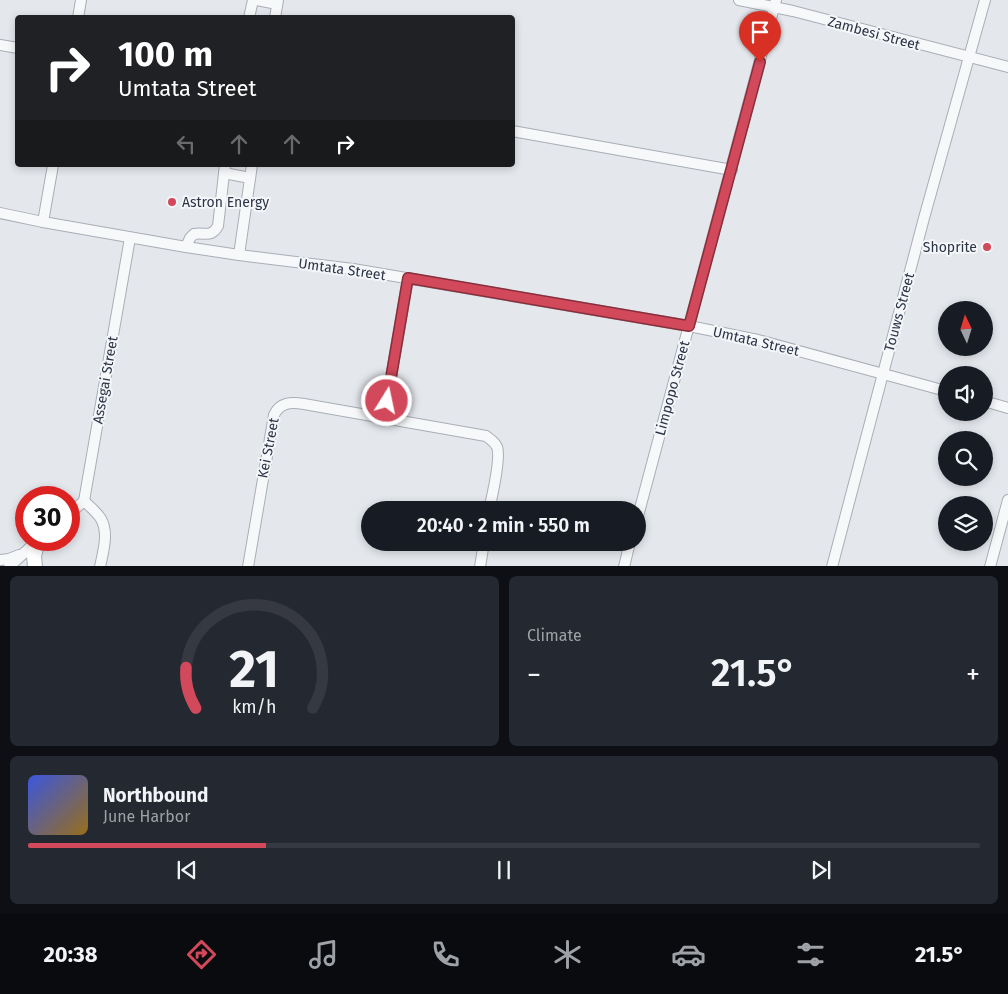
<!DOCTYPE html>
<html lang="en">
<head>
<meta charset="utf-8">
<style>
  :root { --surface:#171b24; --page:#242831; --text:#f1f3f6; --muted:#9ea1a6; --line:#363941; --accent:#d1495b }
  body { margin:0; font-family:"Fira Sans",sans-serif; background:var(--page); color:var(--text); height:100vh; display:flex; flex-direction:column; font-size:19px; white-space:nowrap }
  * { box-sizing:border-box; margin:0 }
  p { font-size:16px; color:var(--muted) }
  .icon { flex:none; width:28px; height:28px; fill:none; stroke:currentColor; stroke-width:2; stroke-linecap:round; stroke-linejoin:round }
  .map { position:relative; height:566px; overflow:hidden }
  .side { display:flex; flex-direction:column; gap:10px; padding:10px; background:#0d0f14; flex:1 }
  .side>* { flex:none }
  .hud { position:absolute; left:15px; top:15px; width:500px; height:152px; border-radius:5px; box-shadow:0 2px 8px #0003; background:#202124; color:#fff; overflow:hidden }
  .needle { width:32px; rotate:356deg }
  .tools { position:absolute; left:938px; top:301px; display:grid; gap:10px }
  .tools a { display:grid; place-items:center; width:55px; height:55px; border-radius:50%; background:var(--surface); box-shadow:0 2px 8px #0003; font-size:25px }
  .speed { position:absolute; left:15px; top:486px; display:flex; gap:10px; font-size:25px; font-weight:700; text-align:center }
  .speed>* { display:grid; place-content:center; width:65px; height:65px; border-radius:50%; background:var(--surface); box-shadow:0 2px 8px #0003; line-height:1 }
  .speed .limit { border:8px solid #d22; background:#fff; color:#111 }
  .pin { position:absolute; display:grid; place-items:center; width:42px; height:42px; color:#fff; margin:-51px -21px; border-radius:50% 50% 50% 0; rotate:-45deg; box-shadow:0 0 5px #0007 }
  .pin .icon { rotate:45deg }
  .me { position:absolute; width:55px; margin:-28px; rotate:10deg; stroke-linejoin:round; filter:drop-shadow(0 0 4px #0008) }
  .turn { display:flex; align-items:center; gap:18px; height:105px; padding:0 20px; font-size:22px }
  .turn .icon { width:65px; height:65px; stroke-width:2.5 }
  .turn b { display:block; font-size:35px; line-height:42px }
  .lanes { display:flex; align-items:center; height:48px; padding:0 20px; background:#0003; justify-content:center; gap:25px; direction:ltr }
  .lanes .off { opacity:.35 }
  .big { font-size:38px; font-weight:600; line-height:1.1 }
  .side .card { flex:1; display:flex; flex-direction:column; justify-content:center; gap:8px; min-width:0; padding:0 18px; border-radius:8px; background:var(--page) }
  .side .dial { align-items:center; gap:0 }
  .dial svg { height:130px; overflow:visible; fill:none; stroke:var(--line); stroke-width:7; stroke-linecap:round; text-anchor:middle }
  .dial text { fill:var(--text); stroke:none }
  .song { display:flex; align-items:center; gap:15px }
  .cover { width:60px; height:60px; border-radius:8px; background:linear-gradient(135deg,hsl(230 70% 55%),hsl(40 70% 35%)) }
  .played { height:5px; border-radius:2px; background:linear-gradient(90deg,var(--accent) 25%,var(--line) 25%) }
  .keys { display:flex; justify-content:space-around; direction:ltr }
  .heat { display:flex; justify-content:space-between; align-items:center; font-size:28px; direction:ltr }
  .side .tiles { flex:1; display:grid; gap:10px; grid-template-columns:1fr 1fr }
  .card:last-child { grid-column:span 2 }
  .trip { position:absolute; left:361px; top:501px; width:285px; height:50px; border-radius:25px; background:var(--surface); box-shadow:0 2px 8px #0003; font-weight:600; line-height:50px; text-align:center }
  .menu { display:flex; height:80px; justify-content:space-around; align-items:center; background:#090b0e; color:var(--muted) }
  .menu .icon { width:35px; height:35px }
  .menu .active { color:var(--accent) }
  .menu b { font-size:22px; color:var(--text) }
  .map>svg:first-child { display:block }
</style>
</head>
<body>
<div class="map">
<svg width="1008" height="567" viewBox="0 0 1008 567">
  <rect width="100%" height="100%" fill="#e4e7ec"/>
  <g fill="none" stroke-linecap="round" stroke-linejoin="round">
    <defs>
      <g id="minor">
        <path d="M257,0L277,4"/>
        <path d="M739,0L793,11L1008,67"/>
        <path d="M78,18L81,0"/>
        <path d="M249,18L253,0"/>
        <path d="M275,18L278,0"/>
        <path d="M0,45L18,48"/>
        <path d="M512,131L732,170"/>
        <path d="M224,173L250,178"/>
        <path d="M0,213L43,222L186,247L239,255L353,269L689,326L758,340L946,391"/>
        <path d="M43,222L53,165"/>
        <path d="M186,247L190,238L194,234C205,232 211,238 218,226L225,165"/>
        <path d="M239,255L252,165"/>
        <path d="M984,401L1008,408"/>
        <path d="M384,418L408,278"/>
        <path d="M84,501C90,507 97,512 101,519C109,533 103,552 100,567"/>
        <path d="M69,514L84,501L130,238"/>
        <path d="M638,516L776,0"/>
        <path d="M0,560L9,559L19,555"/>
        <path d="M9,567L37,541"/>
        <path d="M248,567L274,415C280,402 291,402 304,404L486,436C490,439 495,442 497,447C501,457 492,497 489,510"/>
        <path d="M480,567L484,542"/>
        <path d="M624,567L630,542"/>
        <path d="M832,567L924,218L985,0"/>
        <path d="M990,567L1008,500"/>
      </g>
      <path id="major" d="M35,567L34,556L38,540"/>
    </defs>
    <use href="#minor" stroke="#a9aeb7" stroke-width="12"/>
    <use href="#major" stroke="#a3abb8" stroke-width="16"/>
    <use href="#minor" stroke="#f7f8fa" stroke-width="10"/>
    <use href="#major" stroke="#fff" stroke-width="14"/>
  </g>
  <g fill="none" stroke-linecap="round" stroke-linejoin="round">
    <defs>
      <path id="route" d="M387,401L408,278L689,326L760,62"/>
    </defs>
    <use href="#route" stroke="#882f3b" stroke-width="12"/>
    <use href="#route" stroke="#d1495b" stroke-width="9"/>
  </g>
  <g fill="#d1495b" stroke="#f4f6f9" stroke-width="2">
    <circle cx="172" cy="202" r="5"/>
    <circle cx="987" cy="247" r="5"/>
  </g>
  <g text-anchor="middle" stroke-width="4" stroke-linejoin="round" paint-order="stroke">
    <g font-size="14" fill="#2b3445" stroke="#f4f6f9">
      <text transform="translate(874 33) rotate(15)" y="5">Zambesi Street</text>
      <text transform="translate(342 269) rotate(8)" y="5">Umtata Street</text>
      <text transform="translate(899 312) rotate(-75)" y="5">Touws Street</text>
      <text transform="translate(756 341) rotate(13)" y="5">Umtata Street</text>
      <text transform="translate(105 380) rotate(-80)" y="5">Assegai Street</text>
      <text transform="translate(672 388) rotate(-75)" y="5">Limpopo Street</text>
      <text transform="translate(268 448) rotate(-79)" y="5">Kei Street</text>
    </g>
    <g font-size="14" fill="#2b3445" stroke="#f4f6f9" text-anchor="start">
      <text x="182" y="207">Astron Energy</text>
      <text x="977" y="252" text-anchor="end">Shoprite</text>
    </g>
  </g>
</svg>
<div class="tools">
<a><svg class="needle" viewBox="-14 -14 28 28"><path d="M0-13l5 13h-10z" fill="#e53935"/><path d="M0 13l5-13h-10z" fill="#9ea1a6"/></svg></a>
<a><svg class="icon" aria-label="sound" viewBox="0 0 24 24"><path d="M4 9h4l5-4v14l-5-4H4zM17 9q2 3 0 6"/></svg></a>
<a><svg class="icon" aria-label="search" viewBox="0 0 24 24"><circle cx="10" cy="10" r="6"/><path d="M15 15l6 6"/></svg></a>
<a><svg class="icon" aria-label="layers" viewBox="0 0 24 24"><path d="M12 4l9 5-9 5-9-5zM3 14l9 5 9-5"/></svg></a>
</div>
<div class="speed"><div class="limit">30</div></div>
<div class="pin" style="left:760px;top:62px;background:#d93025"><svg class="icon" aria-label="arrive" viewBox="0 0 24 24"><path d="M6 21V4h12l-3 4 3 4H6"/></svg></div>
<svg class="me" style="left:387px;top:401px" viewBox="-20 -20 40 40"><circle r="17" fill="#d1495b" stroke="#fff" stroke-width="3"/><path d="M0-11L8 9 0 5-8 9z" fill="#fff"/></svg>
<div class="trip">20:40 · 2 min · 550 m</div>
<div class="hud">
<div class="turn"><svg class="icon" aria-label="right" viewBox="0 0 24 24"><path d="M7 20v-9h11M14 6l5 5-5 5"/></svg><div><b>100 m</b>Umtata Street</div></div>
<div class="lanes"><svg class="icon off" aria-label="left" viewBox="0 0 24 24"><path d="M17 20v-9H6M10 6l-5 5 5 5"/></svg><svg class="icon off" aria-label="ahead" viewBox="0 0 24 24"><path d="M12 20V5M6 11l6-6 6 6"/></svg><svg class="icon off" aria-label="ahead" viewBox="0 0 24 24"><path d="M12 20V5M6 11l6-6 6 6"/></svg><svg class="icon" aria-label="right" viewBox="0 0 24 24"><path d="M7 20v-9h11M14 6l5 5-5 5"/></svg></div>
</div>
</div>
<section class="side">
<div class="tiles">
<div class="card dial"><svg viewBox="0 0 100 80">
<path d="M14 69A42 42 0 1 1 86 69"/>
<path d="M14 69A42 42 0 0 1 8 44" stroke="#d1495b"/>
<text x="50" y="56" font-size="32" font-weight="700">21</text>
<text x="50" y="72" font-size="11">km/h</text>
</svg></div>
<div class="card"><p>Climate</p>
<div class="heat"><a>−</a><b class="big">21.5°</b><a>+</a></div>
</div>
<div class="card">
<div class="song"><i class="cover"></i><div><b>Northbound</b><p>June Harbor</p></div></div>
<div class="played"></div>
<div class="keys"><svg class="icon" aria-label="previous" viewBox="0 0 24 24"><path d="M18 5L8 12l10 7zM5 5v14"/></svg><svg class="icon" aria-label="pause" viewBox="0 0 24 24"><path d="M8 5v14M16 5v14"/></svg><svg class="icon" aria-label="next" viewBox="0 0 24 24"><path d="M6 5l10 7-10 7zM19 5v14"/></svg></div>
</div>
</div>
</section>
<nav class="menu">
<b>20:38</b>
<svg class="icon active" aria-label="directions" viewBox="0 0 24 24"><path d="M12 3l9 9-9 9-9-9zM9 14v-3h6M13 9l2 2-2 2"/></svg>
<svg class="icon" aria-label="music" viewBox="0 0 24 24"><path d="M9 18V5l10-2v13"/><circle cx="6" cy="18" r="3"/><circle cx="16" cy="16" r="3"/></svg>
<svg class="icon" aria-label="phone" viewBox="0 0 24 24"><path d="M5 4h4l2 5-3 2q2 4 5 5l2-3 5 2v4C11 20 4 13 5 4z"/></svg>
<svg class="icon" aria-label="climate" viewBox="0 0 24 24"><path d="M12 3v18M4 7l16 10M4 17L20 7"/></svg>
<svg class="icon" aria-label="car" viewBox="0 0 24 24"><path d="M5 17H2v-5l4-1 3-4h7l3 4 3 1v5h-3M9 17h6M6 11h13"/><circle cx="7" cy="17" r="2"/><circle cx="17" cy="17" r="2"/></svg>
<svg class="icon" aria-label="filters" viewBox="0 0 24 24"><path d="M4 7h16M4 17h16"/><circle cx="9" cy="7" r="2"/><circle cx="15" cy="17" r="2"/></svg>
<b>21.5°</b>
</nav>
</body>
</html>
